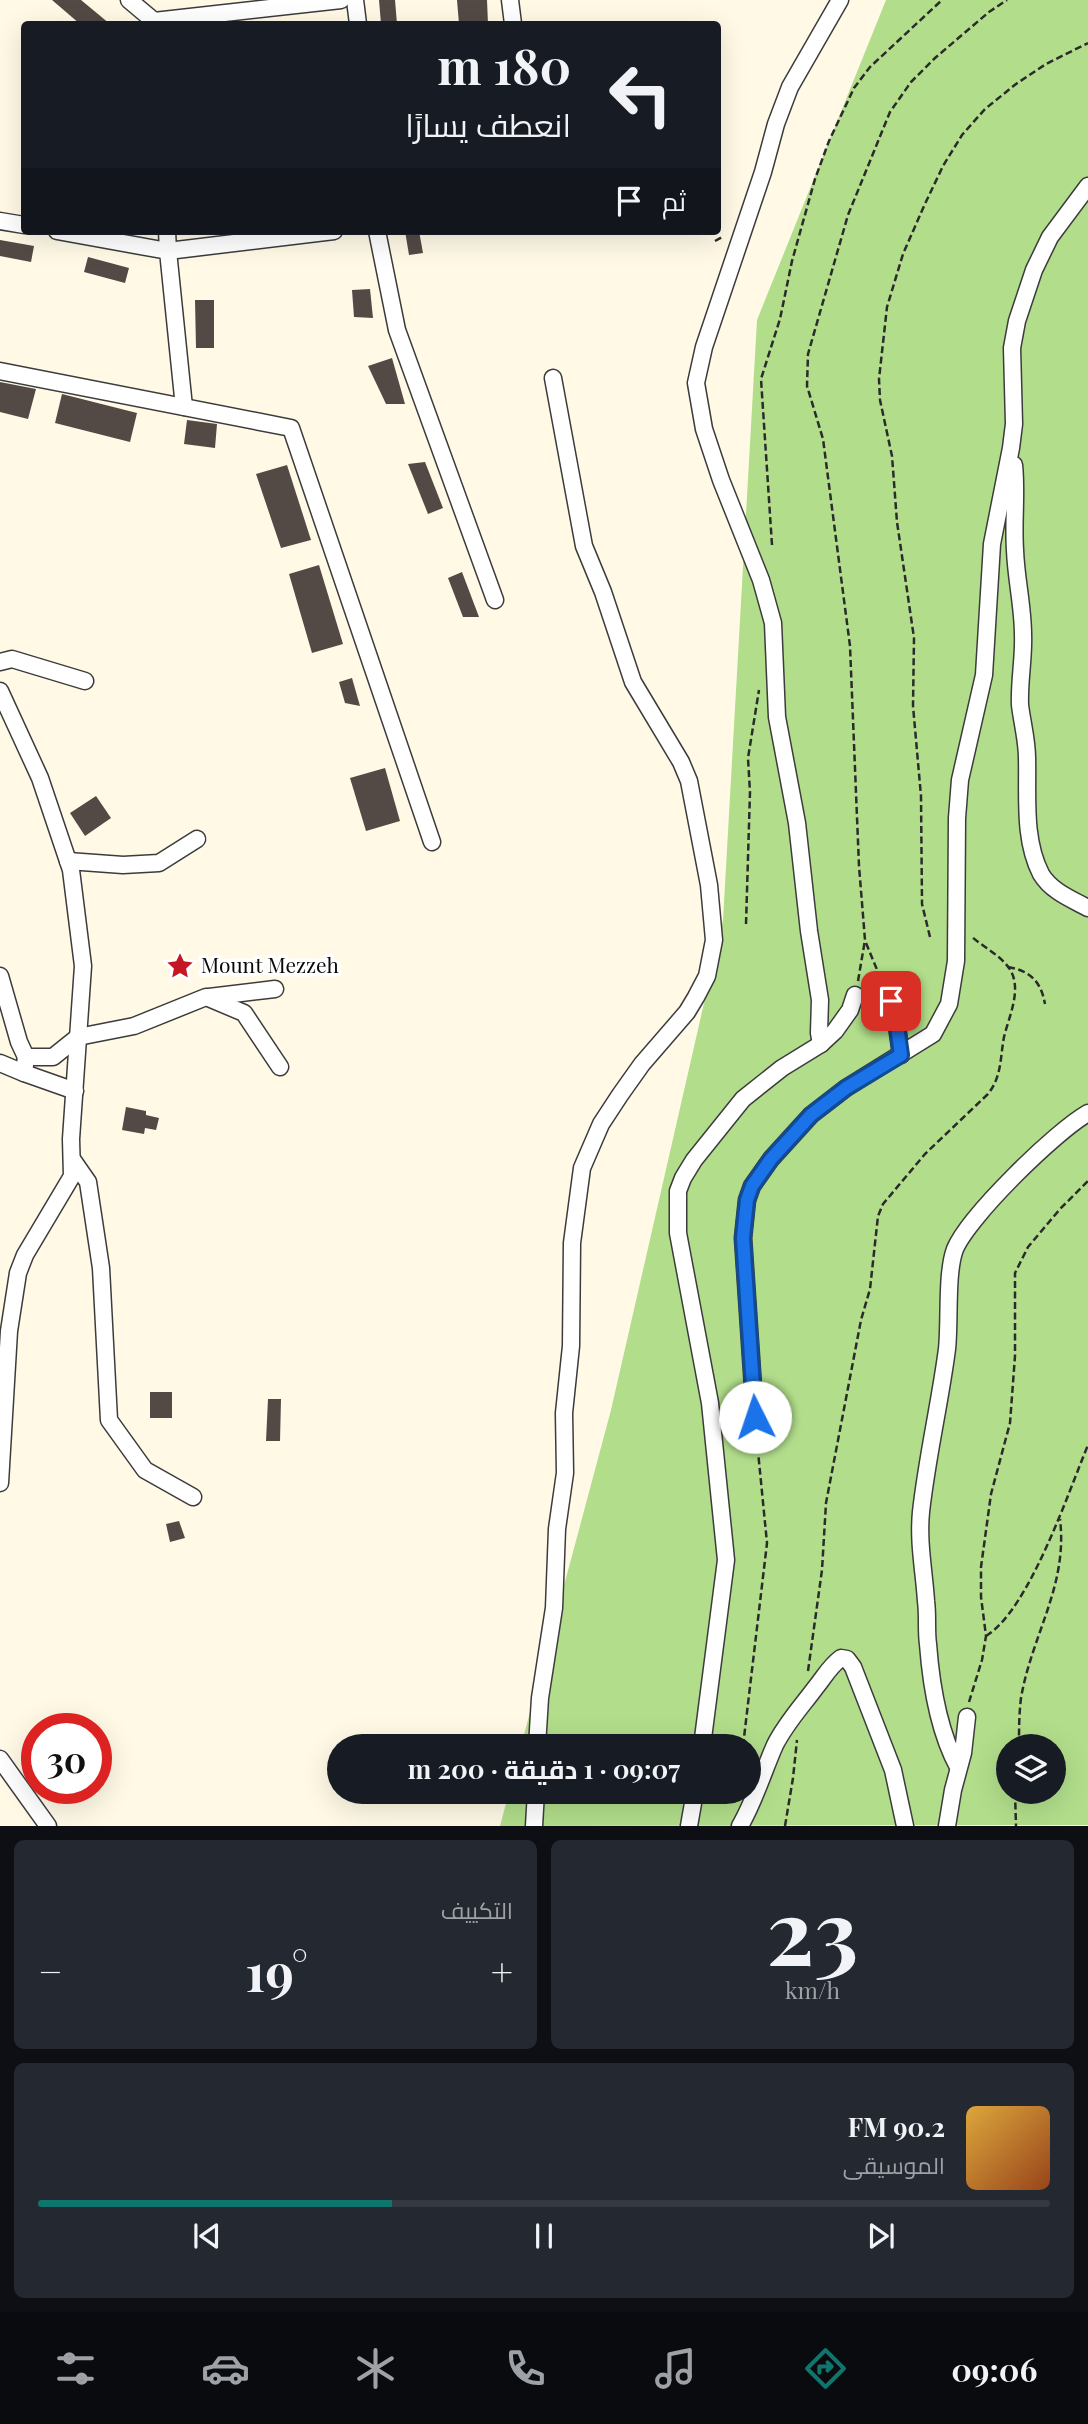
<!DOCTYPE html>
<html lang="ar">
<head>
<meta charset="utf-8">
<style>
  :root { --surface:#171b24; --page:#242831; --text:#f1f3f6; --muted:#9ea1a6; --line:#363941; --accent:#0f766e }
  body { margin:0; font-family:"Playfair Display",Cairo,serif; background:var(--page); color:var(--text); direction:rtl; height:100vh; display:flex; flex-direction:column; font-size:26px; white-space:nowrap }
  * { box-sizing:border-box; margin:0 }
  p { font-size:23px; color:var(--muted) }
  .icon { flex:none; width:38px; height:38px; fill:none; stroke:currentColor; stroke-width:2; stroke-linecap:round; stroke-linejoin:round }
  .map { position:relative; height:1826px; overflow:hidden; direction:ltr }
  .sheet { display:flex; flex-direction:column; gap:14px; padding:14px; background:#0d0f14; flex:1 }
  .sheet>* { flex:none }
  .top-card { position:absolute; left:21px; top:21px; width:700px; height:214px; border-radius:7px; box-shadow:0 7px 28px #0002; direction:rtl; background:#171b24; color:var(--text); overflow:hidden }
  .fabs { position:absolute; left:996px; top:1734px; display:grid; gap:14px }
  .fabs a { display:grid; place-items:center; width:70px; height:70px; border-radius:50%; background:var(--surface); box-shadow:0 7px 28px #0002; font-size:35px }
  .speed { position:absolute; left:21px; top:1713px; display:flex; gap:14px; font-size:35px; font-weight:700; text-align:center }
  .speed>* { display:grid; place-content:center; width:91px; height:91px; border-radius:50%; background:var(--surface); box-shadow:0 7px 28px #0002; line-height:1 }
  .speed .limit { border:10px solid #d22; background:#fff; color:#111 }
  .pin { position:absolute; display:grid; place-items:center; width:60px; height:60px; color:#fff; margin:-30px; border-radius:14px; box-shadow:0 4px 10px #0006 }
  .me { position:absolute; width:77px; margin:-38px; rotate:356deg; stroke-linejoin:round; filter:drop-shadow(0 0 5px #0008) }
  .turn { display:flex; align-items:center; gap:24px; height:147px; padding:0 35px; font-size:32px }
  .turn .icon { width:91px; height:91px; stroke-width:2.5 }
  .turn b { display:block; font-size:49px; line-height:60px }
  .then { display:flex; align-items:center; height:66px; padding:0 35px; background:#0003; gap:14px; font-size:26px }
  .big { font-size:52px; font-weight:700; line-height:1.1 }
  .sheet .card { flex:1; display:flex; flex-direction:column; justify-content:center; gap:10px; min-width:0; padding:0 24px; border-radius:10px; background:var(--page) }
  .sheet .dial { align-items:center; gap:0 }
  .dial b { font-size:91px; line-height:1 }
  .song { display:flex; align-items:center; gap:21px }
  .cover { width:84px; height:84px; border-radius:10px; background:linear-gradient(135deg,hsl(40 70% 55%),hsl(20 70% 35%)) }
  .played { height:7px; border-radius:4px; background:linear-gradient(90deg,var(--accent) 35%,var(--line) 35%) }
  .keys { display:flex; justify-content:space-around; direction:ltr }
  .heat { display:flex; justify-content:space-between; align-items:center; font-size:38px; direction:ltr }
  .sheet .tiles { flex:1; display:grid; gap:14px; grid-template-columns:1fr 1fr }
  .card:last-child { grid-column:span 2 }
  .trip { position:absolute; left:327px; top:1734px; width:434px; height:70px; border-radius:35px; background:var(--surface); box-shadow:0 7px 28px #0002; font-weight:700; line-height:70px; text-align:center; direction:rtl }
  .menu { display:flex; height:112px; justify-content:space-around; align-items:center; background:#090b0e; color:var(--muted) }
  .menu .icon { width:49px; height:49px }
  .menu .on { color:var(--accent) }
  .menu b { font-size:32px; color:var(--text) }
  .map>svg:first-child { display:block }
</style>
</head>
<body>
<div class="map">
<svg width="1088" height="1826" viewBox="0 0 1088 1826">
  <rect width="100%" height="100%" fill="#fff9e6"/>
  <path fill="#b2de8b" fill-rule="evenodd" d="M886,0H1088V1825L500,1826L509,1792H749V1746H521L611,1410L723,920L757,320ZM1008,1746H1054V1792H1008Z"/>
  <g fill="#534a45">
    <path d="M52,0H81L110,24H80Z"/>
    <path d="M379,0H395L397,24H381Z"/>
    <path d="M457,0H487L488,24H459Z"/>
    <path d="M405,231H419L423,253L409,255Z"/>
    <path d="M0,240L34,246L31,262L0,256Z"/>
    <path d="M88,257L129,268L125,283L84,272Z"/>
    <path d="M370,289L373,318L354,317L352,290Z"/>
    <path d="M195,300H214V348H196Z"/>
    <path d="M392,358L405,404H386L368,366Z"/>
    <path d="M0,382L36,389L28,419L0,412Z"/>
    <path d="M62,394L137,413L130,442L55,423Z"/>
    <path d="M187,420L217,424L215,448L184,444Z"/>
    <path d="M425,462L443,508L428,514L408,464Z"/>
    <path d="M287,465L311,540L281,548L256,474Z"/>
    <path d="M319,565L343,644L312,653L289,574Z"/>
    <path d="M462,572L479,617H463L448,578Z"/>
    <path d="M352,678L360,706L345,703L339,682Z"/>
    <path d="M385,768L400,821L366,831L350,778Z"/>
    <path d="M96,796L111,818L85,836L70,813Z"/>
    <path d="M126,1107L146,1111V1115L159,1118L156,1130L145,1128L144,1134L122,1130Z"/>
    <rect x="150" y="1392" width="22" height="26"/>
    <path d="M268,1399H281L280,1441H266Z"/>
    <path d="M179,1521L185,1538L170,1542L166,1524Z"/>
  </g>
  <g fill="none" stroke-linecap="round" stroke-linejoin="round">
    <defs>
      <g id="street">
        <path d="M129,0L154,21V24"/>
        <path d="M355,0L358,24"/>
        <path d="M510,0L513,24"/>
        <path d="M154,21L341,0"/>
        <path d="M0,221L24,225"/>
        <path d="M57,231L168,251L184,407"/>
        <path d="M167,231L168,251L334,231"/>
        <path d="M377,231L397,330L495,600"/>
        <path d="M0,371L291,428L432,842"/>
        <path d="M1014,465C1017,493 1013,521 1015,550C1016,579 1023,606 1023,635C1024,658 1019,681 1020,705C1022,722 1027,740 1027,758C1028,796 1023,839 1041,874C1051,891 1071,899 1088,908"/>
        <path d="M0,662L12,659L85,681"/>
        <path d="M0,691L40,778L71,870L83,966L71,1139L72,1176L25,1255L18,1273L9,1331L0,1483"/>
        <path d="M68,861L123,865L159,863L197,839"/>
        <path d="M0,976L19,1042L26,1057H53L78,1037L134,1026L206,997L244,1013L280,1067"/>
        <path d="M209,997L275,989"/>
        <path d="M891,1001L896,1019L901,1055"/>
        <path d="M821,1044L819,1033L820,1000L809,931L797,823L777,717L773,623L761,580L721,480L704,429L696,383L704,347L763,172L776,124L790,87L840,0"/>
        <path d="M26,1057L24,1073L75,1091"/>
        <path d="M0,1063L24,1073"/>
        <path d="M72,1159L88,1182L101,1268L109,1420L145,1470L193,1497"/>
        <path d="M755,1417L743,1238L747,1200L752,1186L771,1159L811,1115L846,1088L933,1034L949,1004L956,961L957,818L960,780L984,675L992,544L1011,448L1014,424L1012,348L1017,321L1034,270L1050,237L1088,186"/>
        <path d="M537,1746L540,1698L554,1608L557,1529L565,1473L564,1413L571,1346L572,1243L582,1168L601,1124L620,1095L642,1064L687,1012L696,997L707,976L714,940L709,885L689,781L681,762L633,682L603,592L584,546L553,378"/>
        <path d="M702,1746L726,1560L710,1403L678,1233V1191L683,1178L694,1160L743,1099L782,1068L821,1044L835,1031L850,1010L855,995"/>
        <path d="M0,1759L48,1826"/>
        <path d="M958,1767C939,1732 931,1684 928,1644C926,1630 928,1616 926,1601C924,1571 918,1542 921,1512C927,1457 940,1403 947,1349C950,1321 946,1273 955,1249C969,1216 1056,1131 1088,1113"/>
        <path d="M534,1826L536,1792"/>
        <path d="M689,1826L695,1792"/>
        <path d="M740,1826C755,1800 763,1772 775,1745C786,1723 802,1706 816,1687C825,1676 829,1667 841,1658L847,1659L853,1667L893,1770L905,1826"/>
        <path d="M947,1826L953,1790L963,1753L967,1717"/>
      </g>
    </defs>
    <use href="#street" stroke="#3c3c3c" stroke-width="19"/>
    <g stroke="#2b2b2b" stroke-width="2.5" stroke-dasharray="7 3.5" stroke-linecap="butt">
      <path d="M715,241L724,236"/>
      <path d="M772,545L761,379L780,319L792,261L815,179L829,141L854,88L870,67L942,0"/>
      <path d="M746,924L750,792L748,758L759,690"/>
      <path d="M930,937L922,904L921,796L913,706L914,638L897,522L892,456L880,400L879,379L887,307L903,254L924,206L943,166L962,135L985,109L1016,84L1046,64L1088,43"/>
      <path d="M866,943L885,989"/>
      <path d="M1008,967C1031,971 1041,982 1045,1004"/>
      <path d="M858,981L865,940L859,866L850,646L823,439L807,386L808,354L848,215L890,112L911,82L935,58L989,12L1007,0"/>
      <path d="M986,1636C1029,1610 1068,1493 1088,1445"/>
      <path d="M808,1671L822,1570L826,1503L861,1320L870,1289L878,1216L883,1204L925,1154L988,1094C1002,1076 1000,1058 1004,1037C1009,1016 1023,988 1009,968C1000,955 983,947 971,936"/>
      <path d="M969,1702L982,1660L986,1636L981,1597V1567L991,1494L1010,1423L1015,1356V1273L1028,1247L1060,1209L1088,1181"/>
      <path d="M743,1746L767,1543L756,1431"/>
      <path d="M1019,1746C1019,1730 1019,1714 1021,1698C1032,1634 1068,1586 1060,1519"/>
      <path d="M1015,1792L1016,1826"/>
      <path d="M734,1803L735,1792"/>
      <path d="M785,1826L793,1778L797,1740"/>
    </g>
    <use href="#street" stroke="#fff" stroke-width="16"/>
  </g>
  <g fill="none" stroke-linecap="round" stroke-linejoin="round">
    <defs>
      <path id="route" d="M755,1417L743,1238L747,1200L752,1186L771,1159L811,1115L846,1088L901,1055L896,1019L891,1001"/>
    </defs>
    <use href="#route" stroke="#114b97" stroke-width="18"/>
    <use href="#route" stroke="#1a73e8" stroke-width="12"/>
  </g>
  <defs>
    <symbol id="sight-bare" viewBox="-9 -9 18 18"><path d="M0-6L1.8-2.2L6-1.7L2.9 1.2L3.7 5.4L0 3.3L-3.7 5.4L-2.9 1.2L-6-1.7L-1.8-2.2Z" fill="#c51623" stroke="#fff" stroke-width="2.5" paint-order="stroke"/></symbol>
  </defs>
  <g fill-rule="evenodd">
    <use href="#sight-bare" x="161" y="947" width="38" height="38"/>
  </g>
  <g text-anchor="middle" stroke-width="7" stroke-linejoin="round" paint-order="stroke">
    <g font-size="21" fill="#090909" stroke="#fff" text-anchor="start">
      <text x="201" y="973">Mount Mezzeh</text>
    </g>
  </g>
</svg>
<div class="fabs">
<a><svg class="icon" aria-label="layers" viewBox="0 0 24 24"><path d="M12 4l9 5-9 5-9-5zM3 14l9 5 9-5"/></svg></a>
</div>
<div class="speed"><div class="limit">30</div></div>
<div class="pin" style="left:891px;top:1001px;background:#d93025"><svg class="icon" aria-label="arrive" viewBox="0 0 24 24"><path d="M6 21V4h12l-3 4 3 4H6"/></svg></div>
<svg class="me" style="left:755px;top:1417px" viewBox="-20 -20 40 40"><circle r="19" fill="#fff"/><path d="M0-13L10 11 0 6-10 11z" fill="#1a73e8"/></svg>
<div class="trip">09:07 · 1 دقيقة · 200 m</div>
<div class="top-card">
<div class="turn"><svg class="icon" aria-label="left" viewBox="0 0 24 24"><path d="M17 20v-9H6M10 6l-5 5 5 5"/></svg><div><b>180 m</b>انعطف يسارًا</div></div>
<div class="then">ثم<svg class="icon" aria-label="arrive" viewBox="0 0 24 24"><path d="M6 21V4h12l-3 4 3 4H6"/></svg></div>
</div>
</div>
<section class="sheet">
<div class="tiles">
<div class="card dial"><b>23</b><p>km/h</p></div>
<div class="card"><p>التكييف</p>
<div class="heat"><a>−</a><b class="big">19°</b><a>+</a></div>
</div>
<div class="card">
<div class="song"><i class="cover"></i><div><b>90.2 FM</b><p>الموسيقى</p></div></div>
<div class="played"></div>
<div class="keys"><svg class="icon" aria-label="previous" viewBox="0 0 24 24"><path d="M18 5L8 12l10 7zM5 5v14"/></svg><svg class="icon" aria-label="pause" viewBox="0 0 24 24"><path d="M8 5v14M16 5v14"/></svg><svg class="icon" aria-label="next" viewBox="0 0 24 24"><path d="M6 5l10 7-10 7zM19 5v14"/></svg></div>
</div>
</div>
</section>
<nav class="menu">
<b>09:06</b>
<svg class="icon on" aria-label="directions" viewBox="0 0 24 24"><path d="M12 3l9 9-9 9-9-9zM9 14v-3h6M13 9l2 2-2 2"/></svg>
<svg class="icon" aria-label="music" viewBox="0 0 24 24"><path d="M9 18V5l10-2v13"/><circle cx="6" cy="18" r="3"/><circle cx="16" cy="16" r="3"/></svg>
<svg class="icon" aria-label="phone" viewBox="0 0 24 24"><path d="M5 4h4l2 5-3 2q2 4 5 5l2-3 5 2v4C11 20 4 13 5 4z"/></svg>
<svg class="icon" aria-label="climate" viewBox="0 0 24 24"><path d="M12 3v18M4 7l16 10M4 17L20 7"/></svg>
<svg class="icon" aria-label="car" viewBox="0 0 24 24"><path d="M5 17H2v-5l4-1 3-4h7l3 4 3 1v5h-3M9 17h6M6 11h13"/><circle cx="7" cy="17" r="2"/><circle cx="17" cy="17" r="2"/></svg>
<svg class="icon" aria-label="filters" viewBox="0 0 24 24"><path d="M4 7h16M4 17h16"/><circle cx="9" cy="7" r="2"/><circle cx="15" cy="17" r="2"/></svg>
</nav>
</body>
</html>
